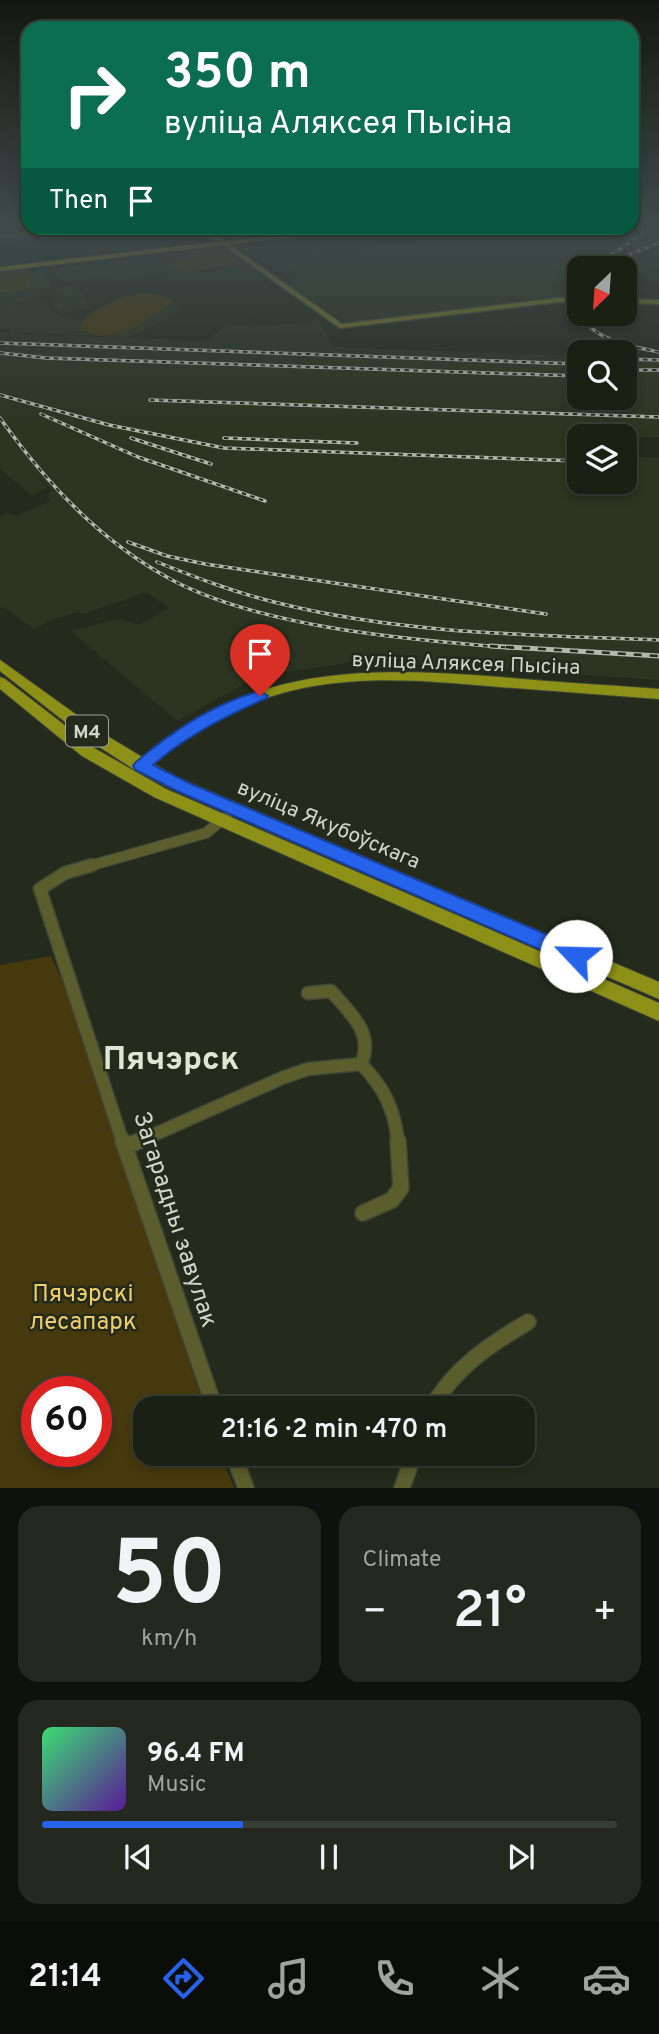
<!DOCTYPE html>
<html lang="en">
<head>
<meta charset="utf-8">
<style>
  :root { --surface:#1b2015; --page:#24281e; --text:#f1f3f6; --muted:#a0a3a0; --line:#393e34; --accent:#2563eb }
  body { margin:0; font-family:Overpass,sans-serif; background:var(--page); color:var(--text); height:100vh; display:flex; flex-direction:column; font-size:26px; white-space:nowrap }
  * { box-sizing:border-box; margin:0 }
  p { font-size:23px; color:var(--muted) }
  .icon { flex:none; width:38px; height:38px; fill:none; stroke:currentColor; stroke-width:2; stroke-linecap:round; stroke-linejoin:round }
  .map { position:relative; height:1488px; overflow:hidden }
  .details { display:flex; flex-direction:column; gap:18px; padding:18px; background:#0f120c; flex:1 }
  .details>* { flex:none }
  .guide { position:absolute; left:21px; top:21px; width:618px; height:214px; border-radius:21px; box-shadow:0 4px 10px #0003,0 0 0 2px var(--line); background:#0b6e4f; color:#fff; overflow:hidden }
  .needle { width:46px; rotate:205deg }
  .controls { position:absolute; left:567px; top:256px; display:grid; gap:14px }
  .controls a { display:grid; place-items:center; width:70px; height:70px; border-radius:14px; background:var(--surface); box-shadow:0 4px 10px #0003,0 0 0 2px var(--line); font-size:35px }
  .speed { position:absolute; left:21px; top:1376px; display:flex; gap:14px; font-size:35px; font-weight:700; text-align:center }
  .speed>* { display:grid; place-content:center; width:91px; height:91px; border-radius:50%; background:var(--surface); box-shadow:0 4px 10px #0003,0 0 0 2px var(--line); line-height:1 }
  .speed .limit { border:10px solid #d22; background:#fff; color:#111 }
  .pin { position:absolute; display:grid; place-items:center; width:60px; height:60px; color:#fff; margin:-72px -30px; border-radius:50% 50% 50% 0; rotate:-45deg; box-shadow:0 0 7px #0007 }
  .pin .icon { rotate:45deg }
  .me { position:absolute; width:77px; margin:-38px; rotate:294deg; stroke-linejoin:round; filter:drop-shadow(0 0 5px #0008) }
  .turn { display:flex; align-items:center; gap:24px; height:147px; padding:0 28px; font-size:32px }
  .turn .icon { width:91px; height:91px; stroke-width:2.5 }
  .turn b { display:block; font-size:49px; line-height:60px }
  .then { display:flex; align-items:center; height:66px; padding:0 28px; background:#0003; gap:14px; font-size:26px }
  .big { font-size:52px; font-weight:600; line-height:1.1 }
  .details .widget { flex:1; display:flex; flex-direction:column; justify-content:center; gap:10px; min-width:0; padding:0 24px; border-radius:21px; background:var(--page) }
  .details .dial { align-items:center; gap:0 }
  .dial b { font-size:91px; line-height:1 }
  .song { display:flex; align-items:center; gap:21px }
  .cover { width:84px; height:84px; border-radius:10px; background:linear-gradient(135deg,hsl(140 70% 55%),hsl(270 70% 35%)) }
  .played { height:7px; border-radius:4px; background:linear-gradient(90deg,var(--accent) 35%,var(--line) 35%) }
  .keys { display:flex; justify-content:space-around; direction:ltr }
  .heat { display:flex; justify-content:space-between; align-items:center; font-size:38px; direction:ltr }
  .details .tiles { flex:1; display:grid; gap:18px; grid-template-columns:1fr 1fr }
  .widget:last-child { grid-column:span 2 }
  .trip { position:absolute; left:133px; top:1396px; width:402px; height:70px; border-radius:21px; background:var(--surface); box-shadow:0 4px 10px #0003,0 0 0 2px var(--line); font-weight:600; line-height:70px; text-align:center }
  .menu { display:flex; height:112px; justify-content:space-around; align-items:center; background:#0b0d08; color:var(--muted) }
  .menu .icon { width:49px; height:49px }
  .menu .active { color:var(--accent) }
  .menu b { font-size:32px; color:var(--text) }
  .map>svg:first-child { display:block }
</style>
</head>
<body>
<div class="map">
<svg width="659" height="1488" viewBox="0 0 659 1488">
  <rect width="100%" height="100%" fill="#242b1c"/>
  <g fill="#2b3521">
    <path d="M632,223H659V267L625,279V268H579V295L349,325L284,282L319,277L297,275L276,260L518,228H632Z"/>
    <path d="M182,253L196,257L201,268L115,279L60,281L52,268Z"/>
    <path d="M44,270L52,287L36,289L43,299L0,305V293L32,289L25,272Z"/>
    <path d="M76,285L91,308L59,313L53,299L59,295L54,288Z"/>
    <path d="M143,292L165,294L182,308L144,332L125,337L9,332L12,328L0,329V306L45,301L53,314L79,321L119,297Z"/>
    <path d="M320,321L333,347L579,356V397H625V358L659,359V437L579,436V481H625V456L659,458V680L366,660L287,672L271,665L241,686L177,721L71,631L119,619L139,625L169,608L147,592L83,614L78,612L53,619L34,629L3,607L0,609V516L8,512L15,516L50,501L47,495L52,490L34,473L47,488L32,496L0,469V333L207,341L227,325L268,326Z"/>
  </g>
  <g fill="#46390d" fill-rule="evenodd">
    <path d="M218,249L238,259L236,260L242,264L181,272L172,260L194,257L182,253Z"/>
    <path d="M26,269L32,289L0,293V272Z"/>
    <path d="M143,293L163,295L171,302L167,307C143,322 107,349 80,327C83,312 128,294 143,293Z"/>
    <path d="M244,819L536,946L535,948L243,821Z"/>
    <path d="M51,956L65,987L203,1404L200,1409H145V1454H220L234,1488H0V965ZM37,1391H96V1451H37Z"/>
  </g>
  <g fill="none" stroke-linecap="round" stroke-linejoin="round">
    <defs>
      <g id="minor-far3">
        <path d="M68,228L86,234L129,228"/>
        <path d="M278,228L286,233"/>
        <path d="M0,237L70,229"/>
      </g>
      <path id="minor-far2" d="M86,867L206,833L227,816"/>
      <g id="minor-far1">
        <path d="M92,865L65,873L40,889L123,1143"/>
        <path d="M361,1064C384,1087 395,1110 398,1143"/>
        <path d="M135,1143L282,1078L308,1069L361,1064C375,1033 350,1013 331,991L308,993"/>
      </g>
      <g id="minor">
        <path d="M123,1141L215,1409"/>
        <path d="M127,1146L139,1141"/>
        <path d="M363,1213L392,1200L401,1188L398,1141"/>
        <path d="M431,1409C454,1368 489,1345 528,1322"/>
        <path d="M233,1454L246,1488"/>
        <path d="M402,1488L414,1454"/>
      </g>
      <g id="secondary">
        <path d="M223,243H227L342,324L558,298H579V302H558L340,328L223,245Z"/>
        <path d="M625,299L659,300V304L625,303Z"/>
      </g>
      <g id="primary">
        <path d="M200,228H207L226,241L352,228H371L0,271V267L218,242Z"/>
        <path d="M0,660L99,731L142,757C255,665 362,667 500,677C553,682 606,685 659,689V699C606,695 553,691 500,687C432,681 361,674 294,690C242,702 194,730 154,764L178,778L659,982V999L166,786L135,770L87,739L0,671Z"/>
        <path d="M0,677L5,679L94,748L166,789L659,1003V1021L154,797L82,756L0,689Z"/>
      </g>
    </defs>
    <use href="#minor-far3" stroke="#404638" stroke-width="7"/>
    <use href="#minor-far2" stroke="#404638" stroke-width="12"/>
    <use href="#minor-far1" stroke="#404638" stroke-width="15"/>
    <use href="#minor" stroke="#404638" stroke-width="18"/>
    <use href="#secondary" stroke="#404638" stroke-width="3"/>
    <use href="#primary" stroke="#404638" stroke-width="2"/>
    <use href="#minor-far3" stroke="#5b5d2c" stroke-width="5"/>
    <use href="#minor-far2" stroke="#5b5d2c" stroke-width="10"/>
    <use href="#minor-far1" stroke="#5b5d2c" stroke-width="12"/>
    <use href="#minor" stroke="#5b5d2c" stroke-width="15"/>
    <use href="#secondary" fill="#777a25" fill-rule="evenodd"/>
    <use href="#primary" fill="#8d9016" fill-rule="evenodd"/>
    <defs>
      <g id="rail-far1">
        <path d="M607,263L659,243"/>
        <path d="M592,268L657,223"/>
        <path d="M579,292C572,337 625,345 659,352"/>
        <path d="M0,343L579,364"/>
        <path d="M0,353L46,358L579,376"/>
        <path d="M625,359L659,360"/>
        <path d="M625,370H659"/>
        <path d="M0,395L109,425L224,448L579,461"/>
        <path d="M150,400L659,417"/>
        <path d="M41,414L138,457L265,501"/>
        <path d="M0,418C47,484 100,541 172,580C263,628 411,640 514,648"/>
        <path d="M131,438L211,464"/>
        <path d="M224,438L357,443"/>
        <path d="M128,542L167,556L205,564L546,614"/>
        <path d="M157,562C197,578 236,593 278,603C402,634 532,635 659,640"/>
      </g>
      <path id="rail" d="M490,646L659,656"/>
    </defs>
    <use href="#rail-far1" stroke="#b3b8ad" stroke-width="3.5"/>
    <use href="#rail" stroke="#b3b8ad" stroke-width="5"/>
    <use href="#rail-far1" stroke="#242b1c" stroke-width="2" stroke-dasharray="4.5" stroke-linecap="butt"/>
    <use href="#rail" stroke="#242b1c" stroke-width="2.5" stroke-dasharray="8" stroke-linecap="butt"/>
  </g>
  <linearGradient id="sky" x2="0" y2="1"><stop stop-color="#14180f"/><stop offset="0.52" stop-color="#3f4a4b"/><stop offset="1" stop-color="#3f4a4b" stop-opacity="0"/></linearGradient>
  <rect width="659" height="432" fill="url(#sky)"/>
  <path fill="#2563eb" stroke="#184099" stroke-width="2" d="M260,691L268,696L265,699C225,716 186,736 153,765L189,783L583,950L586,956L583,962L576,964L569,962L177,791L136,770L133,766L136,762C171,732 215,703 260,691Z"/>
  <g text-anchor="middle" stroke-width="5" stroke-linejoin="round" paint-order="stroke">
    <rect fill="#242b1c" stroke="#9da397" stroke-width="2" x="66" y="715.5" width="42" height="31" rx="5"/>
    <g font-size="19" font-weight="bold" fill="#d1d6cc">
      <text x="87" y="738">М4</text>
    </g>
    <g font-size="21" fill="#d1d6cc" stroke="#242b1c">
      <text transform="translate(466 663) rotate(2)" y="7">вуліца Аляксея Пысіна</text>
      <text transform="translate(329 824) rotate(23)" y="7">вуліца Якубоўскага</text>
    </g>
    <g font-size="24" fill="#d1d6cc" stroke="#242b1c">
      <text transform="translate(176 1219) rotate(72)" y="8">Загарадны завулак</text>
    </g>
    <g font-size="24" fill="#efce69" stroke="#242b1c">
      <text x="83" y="1301">Пячэрскі<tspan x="83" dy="28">лесапарк</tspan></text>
    </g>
    <g font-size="33" font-weight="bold" fill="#dde7d3" stroke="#242b1c">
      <text x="171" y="1069">Пячэрск</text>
    </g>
  </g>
</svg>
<div class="controls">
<a><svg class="needle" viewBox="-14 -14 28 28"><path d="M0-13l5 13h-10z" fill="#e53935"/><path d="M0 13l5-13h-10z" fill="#a0a3a0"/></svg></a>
<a><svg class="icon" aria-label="search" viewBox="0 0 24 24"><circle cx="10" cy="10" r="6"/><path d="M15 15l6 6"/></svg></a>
<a><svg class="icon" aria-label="layers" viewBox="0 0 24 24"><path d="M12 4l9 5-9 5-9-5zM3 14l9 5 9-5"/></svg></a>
</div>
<div class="speed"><div class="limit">60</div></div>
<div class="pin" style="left:260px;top:696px;background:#d93025"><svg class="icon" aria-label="arrive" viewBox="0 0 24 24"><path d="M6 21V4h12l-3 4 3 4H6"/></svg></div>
<svg class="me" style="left:576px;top:956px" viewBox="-20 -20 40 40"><circle r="19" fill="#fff"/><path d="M0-13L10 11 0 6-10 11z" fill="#2563eb"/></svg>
<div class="trip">21:16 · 2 min · 470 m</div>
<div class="guide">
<div class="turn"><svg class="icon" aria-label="right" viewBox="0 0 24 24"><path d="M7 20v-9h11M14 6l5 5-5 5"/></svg><div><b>350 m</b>вуліца Аляксея Пысіна</div></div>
<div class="then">Then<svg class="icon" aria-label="arrive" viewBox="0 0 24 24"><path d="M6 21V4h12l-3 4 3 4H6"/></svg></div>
</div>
</div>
<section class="details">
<div class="tiles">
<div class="widget dial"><b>50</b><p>km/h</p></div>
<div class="widget"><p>Climate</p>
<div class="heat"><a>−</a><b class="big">21°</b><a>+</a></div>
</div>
<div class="widget">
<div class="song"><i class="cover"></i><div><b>96.4 FM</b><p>Music</p></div></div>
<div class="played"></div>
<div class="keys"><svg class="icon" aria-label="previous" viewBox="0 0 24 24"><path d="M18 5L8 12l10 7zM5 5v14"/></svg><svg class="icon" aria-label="pause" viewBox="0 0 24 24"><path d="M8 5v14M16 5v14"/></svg><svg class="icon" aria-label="next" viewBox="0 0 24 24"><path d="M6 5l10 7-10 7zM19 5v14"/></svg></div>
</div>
</div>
</section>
<nav class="menu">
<b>21:14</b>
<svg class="icon active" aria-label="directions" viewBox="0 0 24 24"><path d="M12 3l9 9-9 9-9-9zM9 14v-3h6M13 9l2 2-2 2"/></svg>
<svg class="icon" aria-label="music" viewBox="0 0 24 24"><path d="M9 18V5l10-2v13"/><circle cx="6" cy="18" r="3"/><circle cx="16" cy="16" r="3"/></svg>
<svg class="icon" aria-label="phone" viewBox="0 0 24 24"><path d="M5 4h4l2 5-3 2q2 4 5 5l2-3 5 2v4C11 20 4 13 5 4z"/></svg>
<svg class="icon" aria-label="climate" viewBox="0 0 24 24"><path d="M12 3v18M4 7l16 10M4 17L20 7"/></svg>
<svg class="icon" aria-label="car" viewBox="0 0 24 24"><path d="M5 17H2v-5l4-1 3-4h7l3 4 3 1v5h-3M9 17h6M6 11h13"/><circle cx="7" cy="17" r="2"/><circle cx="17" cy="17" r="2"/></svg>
</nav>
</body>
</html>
